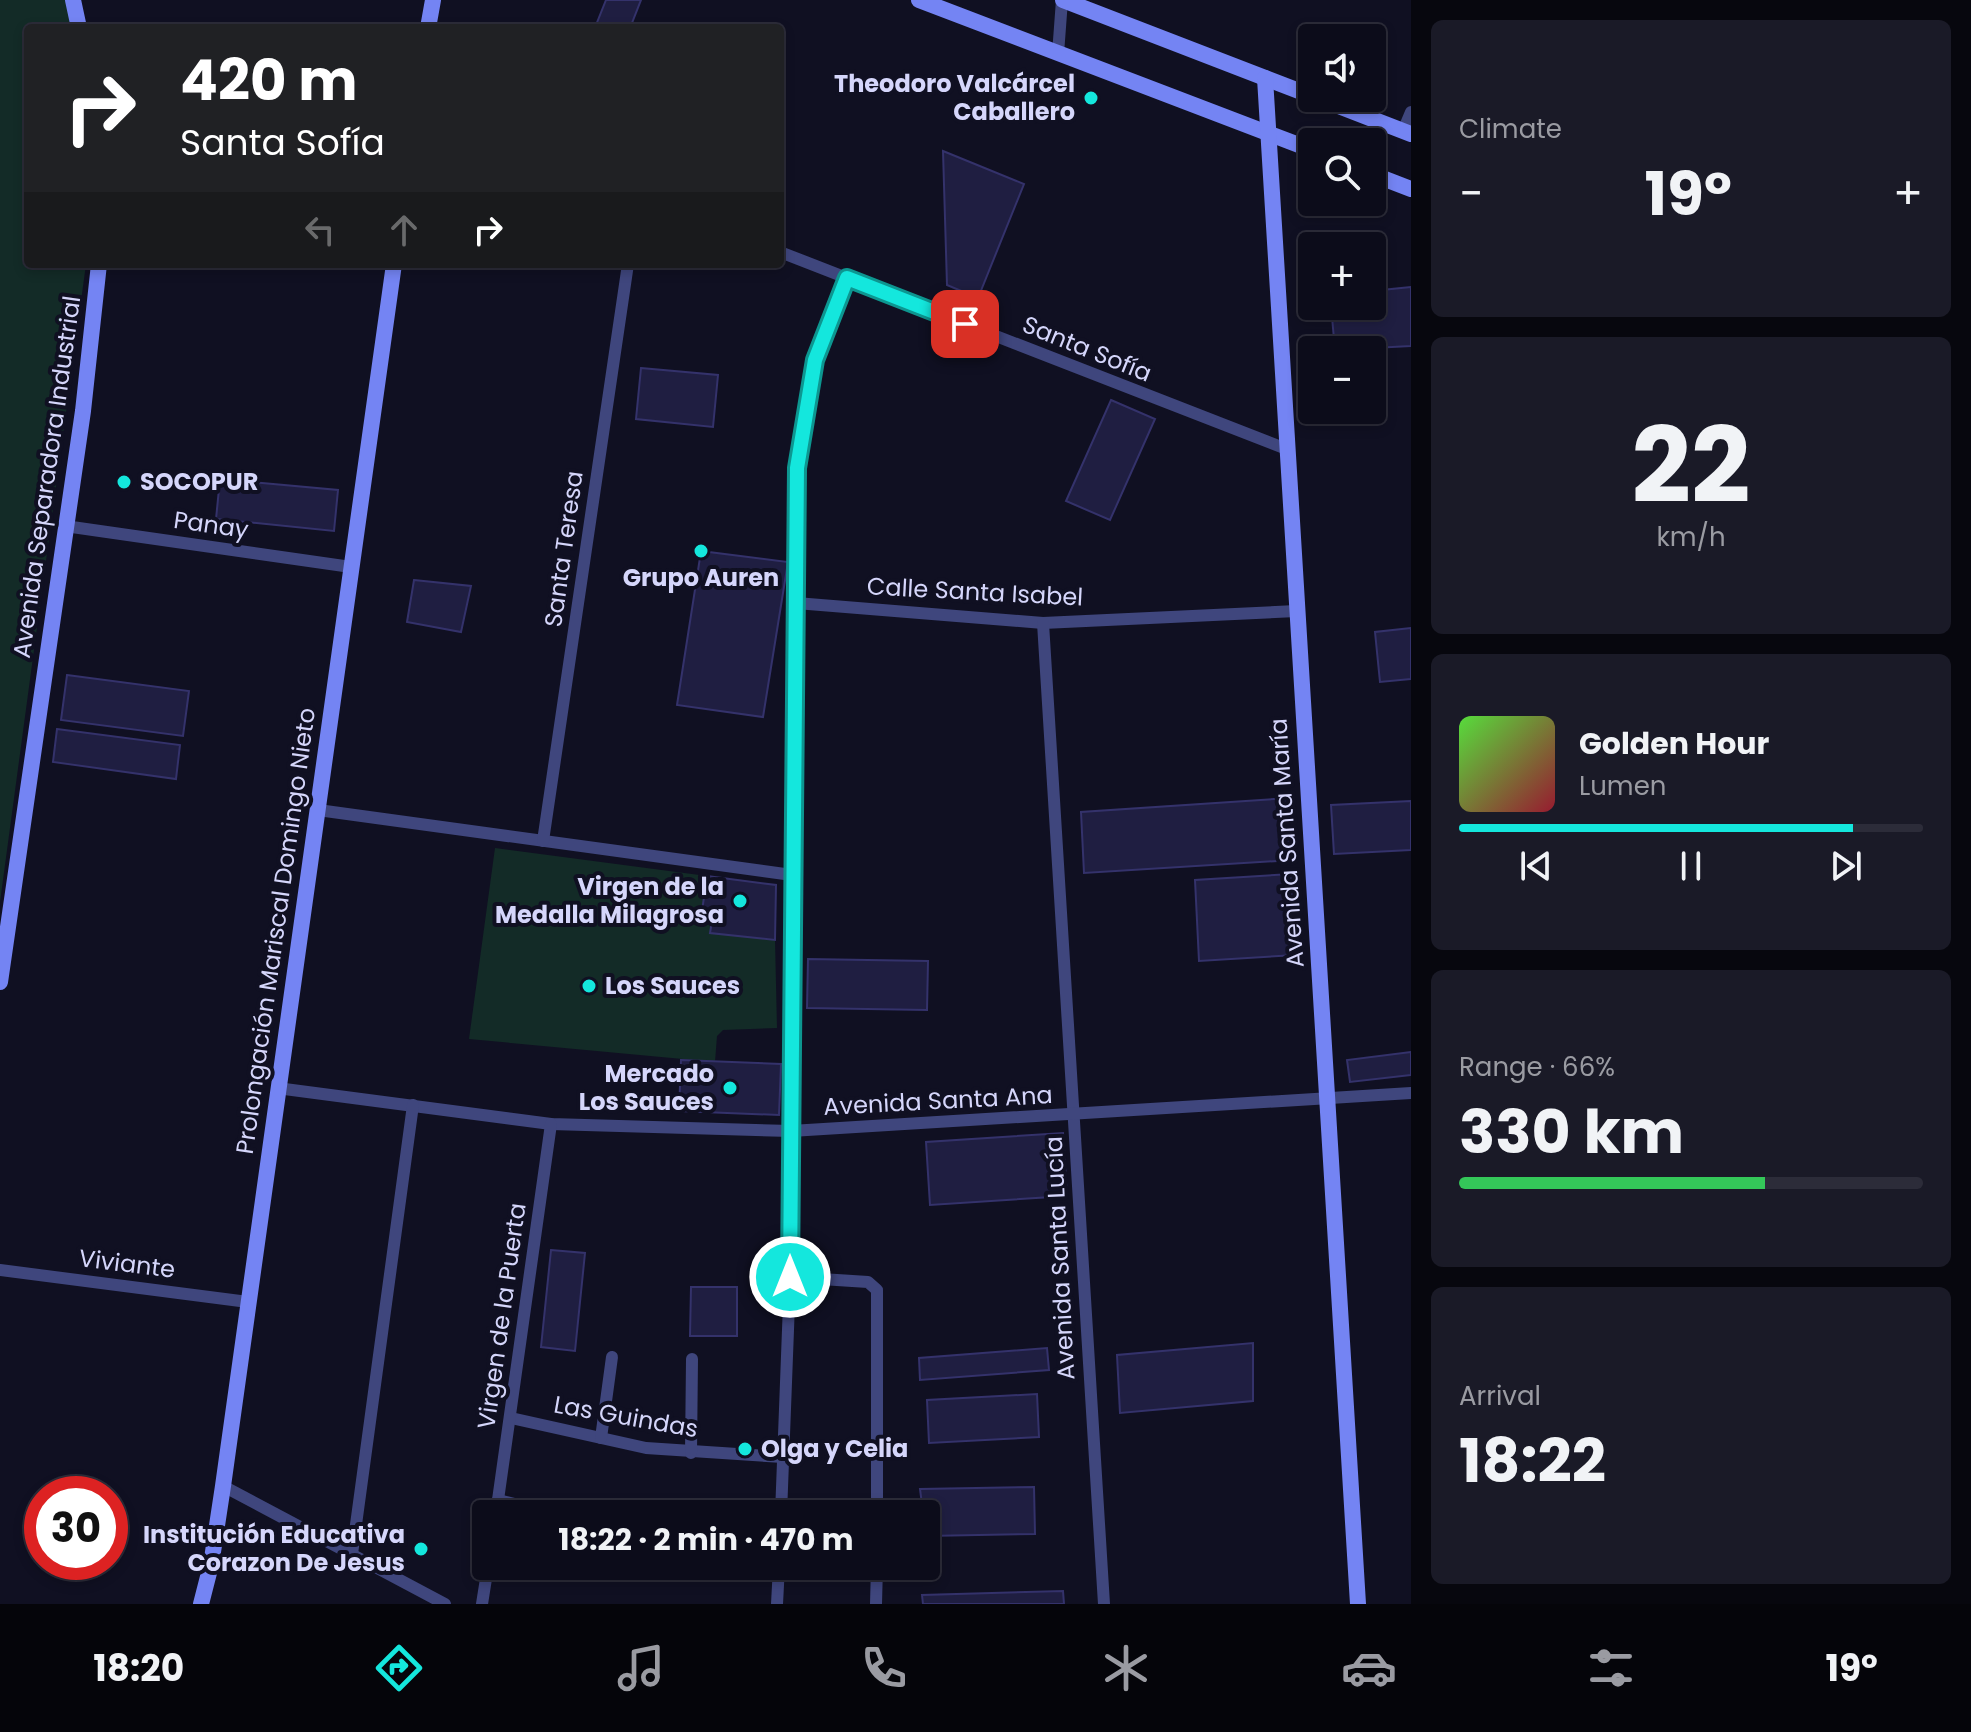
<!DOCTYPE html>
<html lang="en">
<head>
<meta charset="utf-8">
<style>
  :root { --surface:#0c0c1a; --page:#1a1a27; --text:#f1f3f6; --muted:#9a9ba2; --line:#2c2c39; --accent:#14e7dd }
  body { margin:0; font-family:Poppins,sans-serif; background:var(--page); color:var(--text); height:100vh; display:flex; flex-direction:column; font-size:30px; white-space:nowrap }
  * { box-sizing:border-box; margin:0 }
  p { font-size:26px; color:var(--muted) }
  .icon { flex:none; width:44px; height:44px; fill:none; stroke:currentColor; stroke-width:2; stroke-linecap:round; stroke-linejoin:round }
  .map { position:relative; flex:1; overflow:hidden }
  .details { display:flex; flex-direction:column; gap:20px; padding:20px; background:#07070e; width:560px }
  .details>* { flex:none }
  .hud { position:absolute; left:24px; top:24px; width:760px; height:244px; border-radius:8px; box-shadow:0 4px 12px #0003,0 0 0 2px var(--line); background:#202124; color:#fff; overflow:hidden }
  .buttons { position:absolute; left:1298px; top:24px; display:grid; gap:16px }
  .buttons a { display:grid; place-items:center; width:88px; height:88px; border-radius:8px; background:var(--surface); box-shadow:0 4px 12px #0003,0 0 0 2px var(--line); font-size:40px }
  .speed { position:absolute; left:24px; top:1476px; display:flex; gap:16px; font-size:40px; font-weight:700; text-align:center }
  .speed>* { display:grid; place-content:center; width:104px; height:104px; border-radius:50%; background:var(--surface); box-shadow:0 4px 12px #0003,0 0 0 2px var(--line); line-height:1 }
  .speed .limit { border:12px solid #d22; background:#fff; color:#111 }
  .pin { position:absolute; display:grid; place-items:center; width:68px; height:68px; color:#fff; margin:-34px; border-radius:16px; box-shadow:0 4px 12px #0006 }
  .me { position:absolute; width:88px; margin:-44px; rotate:0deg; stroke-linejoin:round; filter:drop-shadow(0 0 6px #0008) }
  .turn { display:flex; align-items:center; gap:28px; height:168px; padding:0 24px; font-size:36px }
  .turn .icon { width:104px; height:104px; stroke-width:2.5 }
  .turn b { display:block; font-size:56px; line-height:68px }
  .lanes { display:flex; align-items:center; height:76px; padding:0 24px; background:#0003; justify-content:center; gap:40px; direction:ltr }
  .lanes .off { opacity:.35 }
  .big { font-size:60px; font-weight:700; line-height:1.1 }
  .details .card { flex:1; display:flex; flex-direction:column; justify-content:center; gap:12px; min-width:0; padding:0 28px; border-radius:12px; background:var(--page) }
  .details .dial { align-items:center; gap:0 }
  .dial b { font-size:104px; line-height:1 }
  .song { display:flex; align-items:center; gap:24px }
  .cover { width:96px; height:96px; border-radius:12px; background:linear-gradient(135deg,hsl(110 70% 55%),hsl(350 70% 35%)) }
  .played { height:8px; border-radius:4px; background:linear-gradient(90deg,var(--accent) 85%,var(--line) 85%) }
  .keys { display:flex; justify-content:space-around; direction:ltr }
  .heat { display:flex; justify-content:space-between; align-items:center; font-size:44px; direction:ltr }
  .charge { height:12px; border-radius:6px; background:linear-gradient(90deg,#34c759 66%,var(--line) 0) }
  .trip { position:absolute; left:472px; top:1500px; width:468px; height:80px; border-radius:8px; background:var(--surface); box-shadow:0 4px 12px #0003,0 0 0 2px var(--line); font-weight:700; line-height:80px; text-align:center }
  .menu { display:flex; height:128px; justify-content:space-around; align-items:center; background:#05050a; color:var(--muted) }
  .menu .icon { width:56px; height:56px }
  .menu .selected { color:var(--accent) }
  .menu b { font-size:36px; color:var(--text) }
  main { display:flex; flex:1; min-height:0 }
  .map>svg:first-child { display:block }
</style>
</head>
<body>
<main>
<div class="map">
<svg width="1411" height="1604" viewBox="0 0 1411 1604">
  <rect width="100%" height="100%" fill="#101022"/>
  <g fill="#132b27">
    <path d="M0,0H68L75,28H28V264H86L0,902Z"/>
    <path d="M495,848L707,876L712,921L775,940L777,1028L723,1030L717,1036L715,1062L469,1039Z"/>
  </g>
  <g fill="#1f1e41" stroke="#34326b" stroke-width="2">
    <path d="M606,0H641L630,28L596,25Z"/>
    <path d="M943,151L1024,184L978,298L947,285Z"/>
    <path d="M1411,287V346L1335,350L1331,306H1372V291Z"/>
    <path d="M641,368L718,375L713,427L636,419Z"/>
    <path d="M1111,400L1155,419L1110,520L1066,501Z"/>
    <path d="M220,479L338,490L334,531L216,519Z"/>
    <path d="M701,551L788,562L763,717L677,705Z"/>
    <path d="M414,580L471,586L461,632L407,622Z"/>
    <path d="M1411,628V679L1380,682L1375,632Z"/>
    <path d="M67,675L189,691L183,736L61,720Z"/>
    <path d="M57,729L180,745L176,779L53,762Z"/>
    <path d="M1289,798L1293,860L1084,873L1081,812Z"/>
    <path d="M1411,801V850L1334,854L1331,805Z"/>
    <path d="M1291,874L1296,955L1199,961L1195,880Z"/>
    <path d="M707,876L776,885L775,940L710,933L712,921L701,918Z"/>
    <path d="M808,959L928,961L927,1010L807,1008Z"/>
    <path d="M1411,1052V1075L1350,1082L1347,1060Z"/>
    <path d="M681,1060L781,1064L779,1115L679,1111Z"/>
    <path d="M1063,1133L1067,1196L930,1205L926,1142Z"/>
    <path d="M551,1250L585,1253L575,1351L541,1347Z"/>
    <path d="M691,1287H737V1336H690Z"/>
    <path d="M1253,1343V1401L1120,1413L1117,1355Z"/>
    <path d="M1047,1348L1049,1370L920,1380L919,1358Z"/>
    <path d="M1037,1394L1039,1437L929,1443L927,1400Z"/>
    <path d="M1034,1487L1035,1534L926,1536L920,1489Z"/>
    <path d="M1063,1591L1064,1604H923L922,1595Z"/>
  </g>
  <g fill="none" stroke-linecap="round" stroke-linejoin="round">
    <g stroke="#3f467d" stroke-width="12">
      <path d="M1058,54L1062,0"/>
      <path d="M1403,131L1411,112"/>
      <path d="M780,252L1289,450"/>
      <path d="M65,526L351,567"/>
      <path d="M796,603L1043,623L1296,611"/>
      <path d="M1043,623L1104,1604"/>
      <path d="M318,810L792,875"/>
      <path d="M543,841L628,264"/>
      <path d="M277,1088L551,1124L791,1131L1411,1093"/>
      <path d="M0,1270L248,1302"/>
      <path d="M790,1277L868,1282L877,1290V1514"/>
      <path d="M511,1418L646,1448L783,1457"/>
      <path d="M601,1438L612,1357"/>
      <path d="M691,1453L692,1359"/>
      <path d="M223,1486L445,1604"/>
      <path d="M498,1500L555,1514"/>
      <path d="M496,1514L551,1124"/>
      <path d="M781,1514L790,1277L797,468L815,360L847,278"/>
      <path d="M352,1554L413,1105"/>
      <path d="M482,1604L488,1566"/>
      <path d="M777,1604L779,1566"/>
      <path d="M876,1604L877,1566"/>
    </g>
    <g stroke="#7484f3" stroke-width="16">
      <path d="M73,0L79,28"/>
      <path d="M919,0L1312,150"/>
      <path d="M1063,0L1312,96"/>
      <path d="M428,28L433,0"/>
      <path d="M1265,78L1358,1604"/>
      <path d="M1318,98L1411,134"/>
      <path d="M1372,174L1411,189"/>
      <path d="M0,982L83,411L99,264"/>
      <path d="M201,1604L211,1565L223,1486L394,264"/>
    </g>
  </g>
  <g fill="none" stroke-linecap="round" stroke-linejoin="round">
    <defs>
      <path id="route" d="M790,1277L797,468L815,360L847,278L965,324"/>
    </defs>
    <use href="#route" stroke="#0d9690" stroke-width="20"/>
    <use href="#route" stroke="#14e7dd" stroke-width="14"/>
  </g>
  <g fill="#14e7dd" stroke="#101022" stroke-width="3">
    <circle cx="1091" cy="98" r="8"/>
    <circle cx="124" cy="482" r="8"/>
    <circle cx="701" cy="551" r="8"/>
    <circle cx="740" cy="901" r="8"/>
    <circle cx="589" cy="986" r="8"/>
    <circle cx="730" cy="1088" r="8"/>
    <circle cx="745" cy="1449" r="8"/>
    <circle cx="421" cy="1549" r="8"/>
  </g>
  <g text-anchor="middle" stroke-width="8" stroke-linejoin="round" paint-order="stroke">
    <g font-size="24" font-weight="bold" fill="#d5d6fb" stroke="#101022" text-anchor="end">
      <text x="1075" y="92">Theodoro Valcárcel<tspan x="1075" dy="28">Caballero</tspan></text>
      <text x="140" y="490" text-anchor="start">SOCOPUR</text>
      <text x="701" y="586" text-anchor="middle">Grupo Auren</text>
      <text x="724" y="895">Virgen de la<tspan x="724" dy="28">Medalla Milagrosa</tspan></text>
      <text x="605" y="994" text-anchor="start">Los Sauces</text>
      <text x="714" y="1082">Mercado<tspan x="714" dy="28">Los Sauces</tspan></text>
      <text x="761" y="1457" text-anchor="start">Olga y Celia</text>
      <text x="405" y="1543">Institución Educativa<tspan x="405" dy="28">Corazon De Jesus</tspan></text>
    </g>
    <g font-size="24" fill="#d5d6fb" stroke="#101022">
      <text transform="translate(1087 349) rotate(22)" y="8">Santa Sofía</text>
      <text transform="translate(47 477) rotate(-82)" y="8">Avenida Separadora Industrial</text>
      <text transform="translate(211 525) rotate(8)" y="8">Panay</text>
      <text transform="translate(564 549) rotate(-82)" y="8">Santa Teresa</text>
      <text transform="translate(975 592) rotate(3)" y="8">Calle Santa Isabel</text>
      <text transform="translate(1287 843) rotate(-94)" y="8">Avenida Santa María</text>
      <text transform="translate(276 931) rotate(-82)" y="8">Prolongación Mariscal Domingo Nieto</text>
      <text transform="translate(938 1101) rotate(-3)" y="8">Avenida Santa Ana</text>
      <text transform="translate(1060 1258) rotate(-93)" y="8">Avenida Santa Lucía</text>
      <text transform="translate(127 1264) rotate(7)" y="8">Viviante</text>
      <text transform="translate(502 1316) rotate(-82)" y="8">Virgen de la Puerta</text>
      <text transform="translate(626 1417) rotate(10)" y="8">Las Guindas</text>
    </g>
  </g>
</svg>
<div class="buttons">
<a><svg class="icon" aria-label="sound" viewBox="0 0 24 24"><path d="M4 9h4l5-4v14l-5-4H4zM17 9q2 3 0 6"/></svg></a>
<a><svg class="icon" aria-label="search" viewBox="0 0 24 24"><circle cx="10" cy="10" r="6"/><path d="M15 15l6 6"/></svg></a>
<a>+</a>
<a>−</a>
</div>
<div class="speed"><div class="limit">30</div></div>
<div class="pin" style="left:965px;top:324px;background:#d93025"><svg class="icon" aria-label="arrive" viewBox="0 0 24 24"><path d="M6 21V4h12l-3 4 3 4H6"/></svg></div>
<svg class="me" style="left:790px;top:1277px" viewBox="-20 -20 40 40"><circle r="17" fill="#14e7dd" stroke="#fff" stroke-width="3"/><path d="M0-11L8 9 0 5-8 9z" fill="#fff"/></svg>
<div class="trip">18:22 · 2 min · 470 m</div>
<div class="hud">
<div class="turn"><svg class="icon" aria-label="right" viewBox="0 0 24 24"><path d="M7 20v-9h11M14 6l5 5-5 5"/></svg><div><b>420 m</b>Santa Sofía</div></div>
<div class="lanes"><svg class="icon off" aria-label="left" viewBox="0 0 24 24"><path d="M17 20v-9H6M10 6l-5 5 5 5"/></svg><svg class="icon off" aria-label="ahead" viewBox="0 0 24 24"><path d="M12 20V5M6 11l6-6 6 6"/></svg><svg class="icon" aria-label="right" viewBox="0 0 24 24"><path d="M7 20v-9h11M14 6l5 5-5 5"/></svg></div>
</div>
</div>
<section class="details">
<div class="card"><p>Climate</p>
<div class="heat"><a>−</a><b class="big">19°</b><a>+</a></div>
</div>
<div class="card dial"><b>22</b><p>km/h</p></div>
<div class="card">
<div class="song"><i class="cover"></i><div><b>Golden Hour</b><p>Lumen</p></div></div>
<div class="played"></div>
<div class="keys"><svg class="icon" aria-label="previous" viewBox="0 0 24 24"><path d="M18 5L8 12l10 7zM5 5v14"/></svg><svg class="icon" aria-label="pause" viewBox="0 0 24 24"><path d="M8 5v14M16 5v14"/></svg><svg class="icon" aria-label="next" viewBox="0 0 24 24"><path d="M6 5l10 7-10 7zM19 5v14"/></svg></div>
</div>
<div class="card"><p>Range · 66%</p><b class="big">330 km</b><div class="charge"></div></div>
<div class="card"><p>Arrival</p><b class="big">18:22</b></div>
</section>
</main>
<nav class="menu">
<b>18:20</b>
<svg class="icon selected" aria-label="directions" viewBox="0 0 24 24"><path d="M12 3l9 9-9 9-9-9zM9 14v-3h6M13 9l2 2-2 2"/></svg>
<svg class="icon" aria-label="music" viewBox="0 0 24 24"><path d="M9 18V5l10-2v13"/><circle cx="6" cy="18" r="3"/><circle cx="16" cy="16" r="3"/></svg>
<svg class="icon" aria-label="phone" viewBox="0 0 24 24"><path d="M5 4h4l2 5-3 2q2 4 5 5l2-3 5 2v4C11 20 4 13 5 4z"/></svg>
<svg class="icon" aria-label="climate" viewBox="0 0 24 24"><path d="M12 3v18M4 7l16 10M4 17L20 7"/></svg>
<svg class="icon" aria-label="car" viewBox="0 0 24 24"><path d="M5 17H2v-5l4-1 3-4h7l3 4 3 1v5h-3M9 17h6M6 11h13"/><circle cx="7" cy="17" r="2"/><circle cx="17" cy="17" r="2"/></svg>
<svg class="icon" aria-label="filters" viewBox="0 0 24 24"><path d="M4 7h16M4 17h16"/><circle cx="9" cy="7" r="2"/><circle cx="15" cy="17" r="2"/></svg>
<b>19°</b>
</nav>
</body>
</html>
